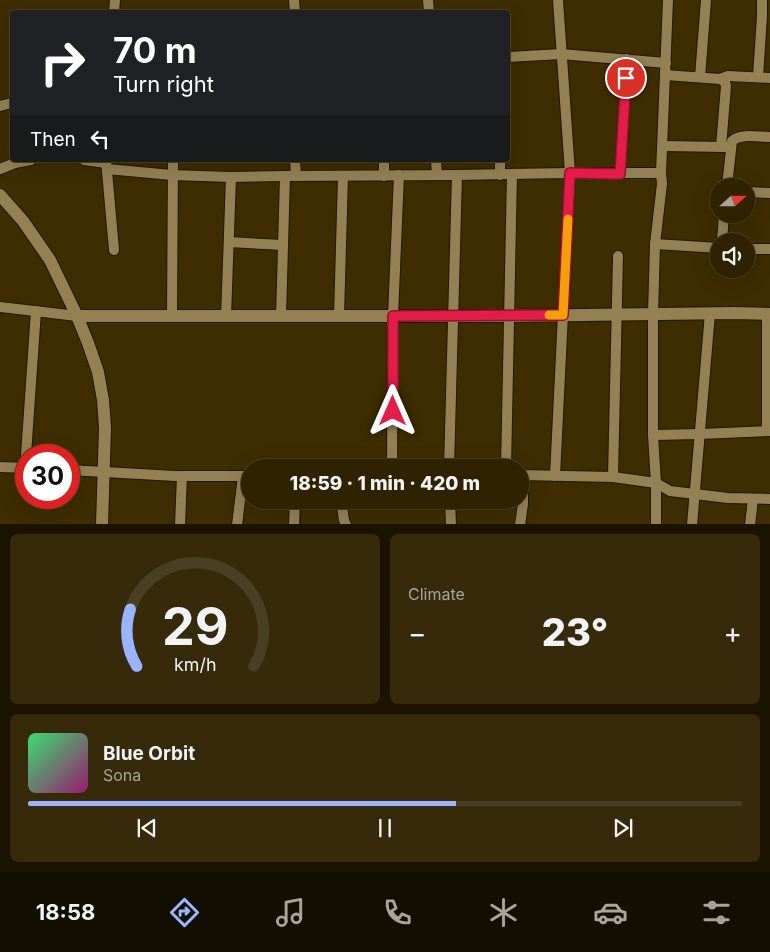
<!DOCTYPE html>
<html lang="en">
<head>
<meta charset="utf-8">
<style>
  :root { --surface:#2e2200; --page:#362a0a; --text:#f1f3f6; --muted:#a7a499; --line:#493f22; --accent:#9ab5fd }
  body { margin:0; font-family:Inter,sans-serif; background:var(--page); color:var(--text); height:100vh; display:flex; flex-direction:column; font-size:19px; white-space:nowrap }
  * { box-sizing:border-box; margin:0 }
  p { font-size:16px; color:var(--muted) }
  .icon { flex:none; width:28px; height:28px; fill:none; stroke:currentColor; stroke-width:2; stroke-linecap:round; stroke-linejoin:round }
  .map { position:relative; height:524px; overflow:hidden }
  .drawer { display:flex; flex-direction:column; gap:10px; padding:10px; background:#191300; flex:1 }
  .drawer>* { flex:none }
  .top-card { position:absolute; left:10px; top:10px; width:500px; height:152px; border-radius:5px; box-shadow:0 5px 20px #0002,0 0 0 1px var(--line); background:#202124; color:#fff; overflow:hidden }
  .needle { width:32px; rotate:69deg }
  .buttons { position:absolute; left:710px; top:178px; display:grid; gap:10px }
  .buttons a { display:grid; place-items:center; width:45px; height:45px; border-radius:50%; background:var(--surface); box-shadow:0 5px 20px #0002,0 0 0 1px var(--line); font-size:25px }
  .speed { position:absolute; left:15px; top:444px; display:flex; gap:10px; font-size:25px; font-weight:700; text-align:center }
  .speed>* { display:grid; place-content:center; width:65px; height:65px; border-radius:50%; background:var(--surface); box-shadow:0 5px 20px #0002,0 0 0 1px var(--line); line-height:1 }
  .speed .limit { border:8px solid #d22; background:#fff; color:#111 }
  .pin { position:absolute; display:grid; place-items:center; width:42px; height:42px; color:#fff; margin:-21px; border:2px solid #fff; border-radius:50%; box-shadow:0 1px 5px #0007 }
  .me { position:absolute; width:55px; margin:-28px; rotate:0deg; stroke-linejoin:round; filter:drop-shadow(0 0 4px #0008) }
  .turn { display:flex; align-items:center; gap:18px; height:105px; padding:0 20px; font-size:22px }
  .turn .icon { width:65px; height:65px; stroke-width:2.5 }
  .turn b { display:block; font-size:35px; line-height:42px }
  .then { display:flex; align-items:center; height:48px; padding:0 20px; background:#0003; gap:10px; font-size:19px }
  .big { font-size:38px; font-weight:800; line-height:1.1 }
  .drawer .tile { flex:1; display:flex; flex-direction:column; justify-content:center; gap:8px; min-width:0; padding:0 18px; border-radius:8px; background:var(--page) }
  .drawer .dial { align-items:center; gap:0 }
  .dial svg { height:130px; overflow:visible; fill:none; stroke:var(--line); stroke-width:7; stroke-linecap:round; text-anchor:middle }
  .dial text { fill:var(--text); stroke:none }
  .song { display:flex; align-items:center; gap:15px }
  .cover { width:60px; height:60px; border-radius:8px; background:linear-gradient(135deg,hsl(140 70% 55%),hsl(320 70% 35%)) }
  .played { height:5px; border-radius:2px; background:linear-gradient(90deg,var(--accent) 60%,var(--line) 60%) }
  .keys { display:flex; justify-content:space-around; direction:ltr }
  .heat { display:flex; justify-content:space-between; align-items:center; font-size:28px; direction:ltr }
  .drawer .tiles { flex:1; display:grid; gap:10px; grid-template-columns:1fr 1fr }
  .tile:last-child { grid-column:span 2 }
  .trip { position:absolute; left:241px; top:459px; width:288px; height:50px; border-radius:25px; background:var(--surface); box-shadow:0 5px 20px #0002,0 0 0 1px var(--line); font-weight:800; line-height:50px; text-align:center }
  .menu { display:flex; height:80px; justify-content:space-around; align-items:center; background:#120e00; color:var(--muted) }
  .menu .icon { width:35px; height:35px }
  .menu .on { color:var(--accent) }
  .menu b { font-size:22px; color:var(--text) }
  .map>svg:first-child { display:block }
</style>
</head>
<body>
<div class="map">
<svg width="770" height="525" viewBox="0 0 770 525">
  <rect width="100%" height="100%" fill="#3e2d00"/>
  <g fill="none" stroke-linecap="round" stroke-linejoin="round">
    <defs>
      <g id="minor">
        <path d="M294,0L295,12"/>
        <path d="M428,0L429,12"/>
        <path d="M558,0L570,173H661L662,184L655,244L653,315V435L656,483V525"/>
        <path d="M114,12L115,0"/>
        <path d="M508,57L561,54L666,63"/>
        <path d="M665,75L720,79L725,82L726,86L721,147"/>
        <path d="M700,77L706,0"/>
        <path d="M758,77L762,16V0"/>
        <path d="M720,79L728,76L770,78"/>
        <path d="M0,106L12,103"/>
        <path d="M662,146L727,147"/>
        <path d="M84,160L106,163"/>
        <path d="M106,160L114,250"/>
        <path d="M295,160L296,176"/>
        <path d="M384,160V176"/>
        <path d="M436,160L437,175"/>
        <path d="M500,160V175"/>
        <path d="M0,169L15,163L31,160"/>
        <path d="M107,169L172,175L231,177L285,176L457,175"/>
        <path d="M661,173L668,0"/>
        <path d="M620,174L627,59"/>
        <path d="M727,186L732,141C741,133 758,137 770,137"/>
        <path d="M746,192L770,193"/>
        <path d="M722,241L724,214"/>
        <path d="M229,242L283,245"/>
        <path d="M655,244L719,248"/>
        <path d="M746,249H770"/>
        <path d="M0,307L77,316"/>
        <path d="M339,316L343,176"/>
        <path d="M172,317L173,160"/>
        <path d="M226,317L231,177"/>
        <path d="M281,317L285,176"/>
        <path d="M767,431V314"/>
        <path d="M653,435L700,434L770,431"/>
        <path d="M26,455L36,311"/>
        <path d="M0,467L26,468"/>
        <path d="M392,468L393,316L399,175"/>
        <path d="M449,468L457,175L570,173L555,476"/>
        <path d="M506,468L512,174"/>
        <path d="M69,470L175,476H250"/>
        <path d="M520,475L613,477L656,483L670,491L728,498L770,499"/>
        <path d="M613,477L618,256"/>
        <path d="M341,500L344,520L346,525"/>
        <path d="M450,500L451,525"/>
        <path d="M180,525L182,476"/>
        <path d="M237,525L243,476"/>
        <path d="M294,525L295,500"/>
        <path d="M520,525L523,504V475"/>
        <path d="M692,525L710,313"/>
        <path d="M750,525L753,499"/>
      </g>
      <g id="tertiary">
        <path d="M0,195L23,221L50,260L77,316L88,343L98,372L103,400L105,428L102,525"/>
        <path d="M77,316H508L734,313L770,314"/>
      </g>
    </defs>
    <use href="#minor" stroke="#201702" stroke-width="12"/>
    <use href="#tertiary" stroke="#201702" stroke-width="14"/>
    <use href="#minor" stroke="#938154" stroke-width="10"/>
    <use href="#tertiary" stroke="#938154" stroke-width="12"/>
  </g>
  <g fill="none" stroke-linecap="round" stroke-linejoin="round">
    <defs>
      <path id="route" d="M393,411V316L563,315L570,173L620,174L626,78"/>
    </defs>
    <use href="#route" stroke="#92132f" stroke-width="12"/>
    <use href="#route" stroke="#e11d48" stroke-width="9"/>
    <path stroke="#f59e0b" stroke-width="9" d="M549,315H563L568,219"/>
  </g>
</svg>
<div class="buttons">
<a><svg class="needle" viewBox="-14 -14 28 28"><path d="M0-13l5 13h-10z" fill="#e53935"/><path d="M0 13l5-13h-10z" fill="#a7a499"/></svg></a>
<a><svg class="icon" aria-label="sound" viewBox="0 0 24 24"><path d="M4 9h4l5-4v14l-5-4H4zM17 9q2 3 0 6"/></svg></a>
</div>
<div class="speed"><div class="limit">30</div></div>
<div class="pin" style="left:626px;top:78px;background:#d93025"><svg class="icon" aria-label="arrive" viewBox="0 0 24 24"><path d="M6 21V4h12l-3 4 3 4H6"/></svg></div>
<svg class="me" style="left:393px;top:411px" viewBox="-20 -20 40 40"><path d="M0-17L14 15 0 8-14 15z" fill="#e11d48" stroke="#fff" stroke-width="4"/></svg>
<div class="trip">18:59 · 1 min · 420 m</div>
<div class="top-card">
<div class="turn"><svg class="icon" aria-label="right" viewBox="0 0 24 24"><path d="M7 20v-9h11M14 6l5 5-5 5"/></svg><div><b>70 m</b>Turn right</div></div>
<div class="then">Then<svg class="icon" aria-label="left" viewBox="0 0 24 24"><path d="M17 20v-9H6M10 6l-5 5 5 5"/></svg></div>
</div>
</div>
<section class="drawer">
<div class="tiles">
<div class="tile dial"><svg viewBox="0 0 100 80">
<path d="M14 69A42 42 0 1 1 86 69"/>
<path d="M14 69A42 42 0 0 1 10 34" stroke="#9ab5fd"/>
<text x="50" y="56" font-size="32" font-weight="700">29</text>
<text x="50" y="72" font-size="11">km/h</text>
</svg></div>
<div class="tile"><p>Climate</p>
<div class="heat"><a>−</a><b class="big">23°</b><a>+</a></div>
</div>
<div class="tile">
<div class="song"><i class="cover"></i><div><b>Blue Orbit</b><p>Sona</p></div></div>
<div class="played"></div>
<div class="keys"><svg class="icon" aria-label="previous" viewBox="0 0 24 24"><path d="M18 5L8 12l10 7zM5 5v14"/></svg><svg class="icon" aria-label="pause" viewBox="0 0 24 24"><path d="M8 5v14M16 5v14"/></svg><svg class="icon" aria-label="next" viewBox="0 0 24 24"><path d="M6 5l10 7-10 7zM19 5v14"/></svg></div>
</div>
</div>
</section>
<nav class="menu">
<b>18:58</b>
<svg class="icon on" aria-label="directions" viewBox="0 0 24 24"><path d="M12 3l9 9-9 9-9-9zM9 14v-3h6M13 9l2 2-2 2"/></svg>
<svg class="icon" aria-label="music" viewBox="0 0 24 24"><path d="M9 18V5l10-2v13"/><circle cx="6" cy="18" r="3"/><circle cx="16" cy="16" r="3"/></svg>
<svg class="icon" aria-label="phone" viewBox="0 0 24 24"><path d="M5 4h4l2 5-3 2q2 4 5 5l2-3 5 2v4C11 20 4 13 5 4z"/></svg>
<svg class="icon" aria-label="climate" viewBox="0 0 24 24"><path d="M12 3v18M4 7l16 10M4 17L20 7"/></svg>
<svg class="icon" aria-label="car" viewBox="0 0 24 24"><path d="M5 17H2v-5l4-1 3-4h7l3 4 3 1v5h-3M9 17h6M6 11h13"/><circle cx="7" cy="17" r="2"/><circle cx="17" cy="17" r="2"/></svg>
<svg class="icon" aria-label="filters" viewBox="0 0 24 24"><path d="M4 7h16M4 17h16"/><circle cx="9" cy="7" r="2"/><circle cx="15" cy="17" r="2"/></svg>
</nav>
</body>
</html>
